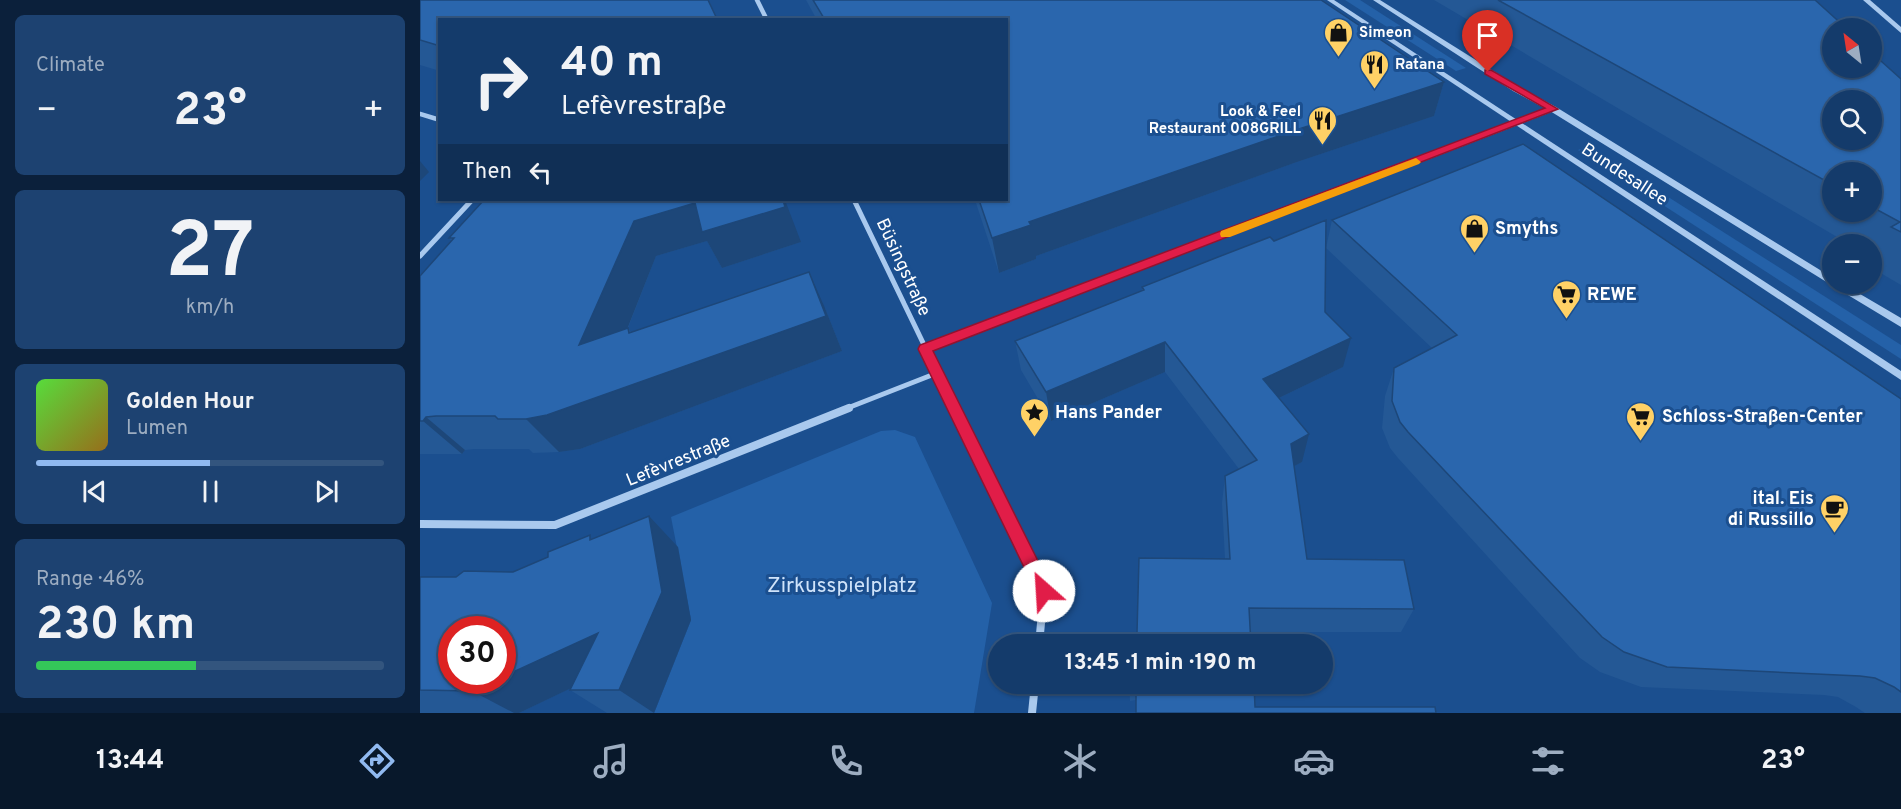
<!DOCTYPE html>
<html lang="en">
<head>
<meta charset="utf-8">
<style>
  :root { --surface:#143b6b; --page:#1d4271; --text:#f1f3f6; --muted:#9dadc1; --line:#33557e; --accent:#90b9f0 }
  body { margin:0; font-family:Overpass,sans-serif; background:var(--page); color:var(--text); height:100vh; display:flex; flex-direction:column; font-size:22px; white-space:nowrap }
  * { box-sizing:border-box; margin:0 }
  p { font-size:20px; color:var(--muted) }
  .icon { flex:none; width:33px; height:33px; fill:none; stroke:currentColor; stroke-width:2; stroke-linecap:round; stroke-linejoin:round }
  .map { position:relative; flex:1; overflow:hidden }
  .panel { display:flex; flex-direction:column; gap:15px; padding:15px; background:#0b203b; width:420px }
  .panel>* { flex:none }
  .top-card { position:absolute; left:18px; top:18px; width:570px; height:183px; border-radius:0px; box-shadow:0 2px 4px #0004,0 0 0 2px var(--line); background:#143b6b; color:var(--text); overflow:hidden }
  .needle { width:39px; rotate:330deg }
  .buttons { position:absolute; left:1402px; top:18px; display:grid; gap:12px }
  .buttons a { display:grid; place-items:center; width:60px; height:60px; border-radius:50%; background:var(--surface); box-shadow:0 2px 4px #0004,0 0 0 2px var(--line); font-size:30px }
  .speed { position:absolute; left:18px; top:616px; display:flex; gap:12px; font-size:30px; font-weight:700; text-align:center }
  .speed>* { display:grid; place-content:center; width:78px; height:78px; border-radius:50%; background:var(--surface); box-shadow:0 2px 4px #0004,0 0 0 2px var(--line); line-height:1 }
  .speed .limit { border:9px solid #d22; background:#fff; color:#111 }
  .pin { position:absolute; display:grid; place-items:center; width:51px; height:51px; color:#fff; margin:-62px -26px; border-radius:50% 50% 50% 0; rotate:-45deg; box-shadow:0 0 6px #0007 }
  .pin .icon { rotate:45deg }
  .me { position:absolute; width:66px; margin:-33px; rotate:334deg; stroke-linejoin:round; filter:drop-shadow(0 0 4px #0008) }
  .turn { display:flex; align-items:center; gap:21px; height:126px; padding:0 24px; font-size:27px }
  .turn .icon { width:78px; height:78px; stroke-width:2.5 }
  .turn b { display:block; font-size:42px; line-height:51px }
  .then { display:flex; align-items:center; height:57px; padding:0 24px; background:#0003; gap:12px; font-size:22px }
  .big { font-size:45px; font-weight:700; line-height:1.1 }
  .panel .widget { flex:1; display:flex; flex-direction:column; justify-content:center; gap:9px; min-width:0; padding:0 21px; border-radius:9px; background:var(--page) }
  .panel .dial { align-items:center; gap:0 }
  .dial b { font-size:78px; line-height:1 }
  .song { display:flex; align-items:center; gap:18px }
  .cover { width:72px; height:72px; border-radius:9px; background:linear-gradient(135deg,hsl(110 70% 55%),hsl(40 70% 35%)) }
  .played { height:6px; border-radius:3px; background:linear-gradient(90deg,var(--accent) 50%,var(--line) 50%) }
  .keys { display:flex; justify-content:space-around; direction:ltr }
  .heat { display:flex; justify-content:space-between; align-items:center; font-size:33px; direction:ltr }
  .charge { height:9px; border-radius:4px; background:linear-gradient(90deg,#34c759 46%,var(--line) 0) }
  .trip { position:absolute; left:568px; top:634px; width:345px; height:60px; border-radius:30px; background:var(--surface); box-shadow:0 2px 4px #0004,0 0 0 2px var(--line); font-weight:700; line-height:60px; text-align:center }
  .dock { display:flex; height:96px; justify-content:space-around; align-items:center; background:#08182b; color:var(--muted) }
  .dock .icon { width:42px; height:42px }
  .dock .on { color:var(--accent) }
  .dock b { font-size:27px; color:var(--text) }
  main { display:flex; flex:1; min-height:0 }
  .map>svg:first-child { display:block }
</style>
</head>
<body>
<main>
<section class="panel">
<div class="widget"><p>Climate</p>
<div class="heat"><a>−</a><b class="big">23°</b><a>+</a></div>
</div>
<div class="widget dial"><b>27</b><p>km/h</p></div>
<div class="widget">
<div class="song"><i class="cover"></i><div><b>Golden Hour</b><p>Lumen</p></div></div>
<div class="played"></div>
<div class="keys"><svg class="icon" aria-label="previous" viewBox="0 0 24 24"><path d="M18 5L8 12l10 7zM5 5v14"/></svg><svg class="icon" aria-label="pause" viewBox="0 0 24 24"><path d="M8 5v14M16 5v14"/></svg><svg class="icon" aria-label="next" viewBox="0 0 24 24"><path d="M6 5l10 7-10 7zM19 5v14"/></svg></div>
</div>
<div class="widget"><p>Range · 46%</p><b class="big">230 km</b><div class="charge"></div></div>
</section>
<div class="map">
<svg width="1481" height="713" viewBox="0 0 1481 713">
  <rect width="100%" height="100%" fill="#1b4f8f"/>
  <g fill="#2461a8">
    <path d="M925,0H940L1046,68L1036,71Z"/>
    <path d="M1168,146L1481,345V359L1158,150Z"/>
    <path d="M475,430L495,437L572,603L554,713H234L271,620L251,517L461,431Z"/>
  </g>
  <g fill="none" stroke-linecap="round" stroke-linejoin="round">
    <g stroke="#a9c9ee" stroke-width="4.5">
      <path d="M337,0L347,20"/>
      <path d="M0,114L20,120"/>
      <path d="M954,178L1133,109"/>
    </g>
    <g stroke="#a9c9ee" stroke-width="5">
      <path d="M434,200L535,409"/>
      <path d="M0,256L52,200"/>
      <path d="M505,349L958,176"/>
      <path d="M425,409L517,373"/>
    </g>
    <g stroke="#a9c9ee" stroke-width="8">
      <path d="M534,408L624,590L619,645"/>
      <path d="M0,524L135,525L429,408"/>
      <path d="M612,713L615,684"/>
    </g>
    <g fill="#a9c9ee" fill-rule="evenodd">
      <path d="M907,0H914L1481,371V380Z"/>
      <path d="M953,0H960L1099,87L1136,107L1413,278V284H1423L1481,318V327L1413,286L1130,111L1093,91Z"/>
      <path d="M1443,0H1450L1481,27V33Z"/>
    </g>
  </g>
  <g fill="#245895" fill-rule="evenodd">
    <path d="M0,0L20,20V71L0,65Z"/>
    <path d="M386,0H901L1024,82L1014,116L874,163L616,256V259L579,273L555,200H586V20H397Z"/>
    <path d="M1014,0H1395L1481,79V285L1452,268V244H1429ZM1413,172H1452V212H1413Z"/>
    <path d="M64,200L381,242L302,268L287,241L236,256L208,328L211,332L405,308L422,351L160,449L139,452L113,453L109,449H54L45,450L42,454H0V276L32,241L29,238Z"/>
    <path d="M912,220L1481,399V713H1445L1436,707L1418,697L1404,695L1221,687L1180,672L1160,658L978,458L970,448L962,428L965,396L974,368L1012,348L906,248Z"/>
    <path d="M722,287L905,312L923,367L859,398L882,462L874,466L887,559L994,609L981,632H830L717,633L805,559L802,503L805,476L819,469L745,372L631,421L601,370L595,341L722,291Z"/>
    <path d="M174,538L258,547L271,620L234,713H187L150,690L151,688L99,713H0V577H36L93,572Z"/>
    <path d="M709,684H834L716,713V700L710,701Z"/>
  </g>
  <g fill="#1d4779">
    <path d="M1024,82L1014,116L874,163L616,256V259L579,273L572,238L609,222L879,129Z"/>
    <path d="M0,161L9,172L0,181Z"/>
    <path d="M365,200L381,242L302,268L287,241L236,256L187,380L159,345L214,221L275,203Z"/>
    <path d="M506,200H517L506,203Z"/>
    <path d="M389,272L405,308L422,351L160,449L139,452L106,419Z"/>
    <path d="M931,338L923,367L838,408L843,379Z"/>
    <path d="M745,342V372L631,421L626,392Z"/>
    <path d="M6,417L45,450L42,454L3,421Z"/>
    <path d="M889,434L882,462L865,471L871,444Z"/>
    <path d="M229,516L258,547L271,620L234,713L199,690Z"/>
    <path d="M178,633L212,659L99,713H94L52,691L73,681H82V677Z"/>
  </g>
  <g fill="#2a66ad" stroke="#1d4779" stroke-width="1.5" fill-rule="evenodd">
    <path d="M0,0H288L297,19L20,20V46L0,40Z"/>
    <path d="M393,0H901L1024,82L879,129L609,222L611,225L572,238L559,200H586V20H405Z"/>
    <path d="M1078,0H1395L1426,28H1413V68H1452V53L1481,79V232L1471,227L1480,222L1452,207V172H1413V185ZM1413,100H1452V140H1413Z"/>
    <path d="M1103,144L1481,399V692L1474,687L1455,678L1440,676L1247,667L1204,652L1182,637L988,432L980,422L972,401L974,368L1037,335L912,220Z"/>
    <path d="M64,200H363L365,207L282,232L275,203L214,221L159,345L208,328L209,333L389,272L406,316L127,415L106,419H78L75,416H16L6,417L3,421H0V276L34,238H29Z"/>
    <path d="M906,220L905,312L931,338L843,379L889,434L871,444L887,559L984,560L994,609L829,608L831,645H710V633H717L719,558L810,559L805,476L837,460L745,342L626,392L595,341L724,290L722,287L793,259L850,237L854,241Z"/>
    <path d="M229,516L242,592L199,690H150L178,633L82,677V630H32V681H73L52,691L0,690V577H36L44,571L93,572L128,557V552L170,535V540Z"/>
    <path d="M716,684H834L835,707H1015L1016,713H716Z"/>
  </g>
  <path fill="#e11d48" stroke="#92132f" stroke-width="1.5" d="M1065,70H1071L1138,109L513,351L633,591L630,596L624,599L618,596L498,349L500,345L1125,108L1065,74Z"/>
  <path fill="#f59e0b" d="M996,158L1001,162L999,164L810,237H801L800,234L801,231Z"/>
  <defs>
    <symbol id="shop-pin" viewBox="-11 -11 22 30"><path d="M0 17L-7.5 6A9.5 9.5 0 1 1 7.5 6Z" fill="#ffd166" stroke="#1b4f8f"/><path d="M-5-2.5h2.3a2.7 3.5 0 0 1 5.4 0H5L5.5 6h-11ZM-1.5-2.5h3a1.5 2.3 0 0 0-3 0Z" fill="#111"/></symbol>
    <symbol id="restaurant-pin" viewBox="-11 -11 22 30"><path d="M0 17L-7.5 6A9.5 9.5 0 1 1 7.5 6Z" fill="#ffd166" stroke="#1b4f8f"/><path d="M-5-6h1v4h1v-4h1v4h1v-4h1v5L-1.5 .5V6h-2V.5L-5-1ZM5-6V6H3V1.5H1.5Q1.5-4 5-6Z" fill="#111"/></symbol>
    <symbol id="supermarket-pin" viewBox="-11 -11 22 30"><path d="M0 17L-7.5 6A9.5 9.5 0 1 1 7.5 6Z" fill="#ffd166" stroke="#1b4f8f"/><path d="M-6-5.5h2.5l.6 2H6L4.5 2H-2.5L-4.4-4H-6ZM-1.5 3.2a1.3 1.3 0 1 0 .1 0ZM3 3.2a1.3 1.3 0 1 0 .1 0Z" fill="#111"/></symbol>
    <symbol id="sight-pin" viewBox="-11 -11 22 30"><path d="M0 17L-7.5 6A9.5 9.5 0 1 1 7.5 6Z" fill="#ffd166" stroke="#1b4f8f"/><path d="M0-6L1.8-2.2L6-1.7L2.9 1.2L3.7 5.4L0 3.3L-3.7 5.4L-2.9 1.2L-6-1.7L-1.8-2.2Z" fill="#111"/></symbol>
    <symbol id="cafe-pin" viewBox="-11 -11 22 30"><path d="M0 17L-7.5 6A9.5 9.5 0 1 1 7.5 6Z" fill="#ffd166" stroke="#1b4f8f"/><path d="M-5.5-4.5H6V0H3Q3 3.5 0 3.5H-2.5Q-5.5 3.5-5.5 0ZM3-3.2v2h1.7v-2ZM-6 4.5H4V6H-6Z" fill="#111"/></symbol>
  </defs>
  <g fill-rule="evenodd">
    <use href="#shop-pin" x="902" y="16" width="33" height="45"/>
    <use href="#restaurant-pin" x="938" y="48" width="33" height="45"/>
    <use href="#restaurant-pin" x="886" y="104" width="33" height="45"/>
    <use href="#shop-pin" x="1038" y="212" width="33" height="45"/>
    <use href="#supermarket-pin" x="1130" y="278" width="33" height="45"/>
    <use href="#sight-pin" x="598" y="396" width="33" height="45"/>
    <use href="#supermarket-pin" x="1204" y="400" width="33" height="45"/>
    <use href="#cafe-pin" x="1398" y="492" width="33" height="45"/>
  </g>
  <g text-anchor="middle" stroke-width="6" stroke-linejoin="round" paint-order="stroke">
    <g font-size="15" font-weight="bold" fill="#fff" stroke="#1b4f8f" text-anchor="start">
      <text x="939" y="37">Simeon</text>
      <text x="975" y="69">Ratana</text>
      <text x="881" y="116" text-anchor="end">Look &amp; Feel<tspan x="881" dy="17">Restaurant 008GRILL</tspan></text>
    </g>
    <g font-size="18" fill="#fff" stroke="#1b4f8f">
      <text transform="translate(1205 174) rotate(33)" y="6">Bundesallee</text>
      <text transform="translate(484 267) rotate(65)" y="6">Büsingstraße</text>
      <text transform="translate(258 460) rotate(-22)" y="6">Lefèvrestraße</text>
    </g>
    <g font-size="18" font-weight="bold" fill="#fff" stroke="#1b4f8f" text-anchor="start">
      <text x="1075" y="234">Smyths</text>
      <text x="1167" y="300">REWE</text>
      <text x="635" y="418">Hans Pander</text>
      <text x="1242" y="422">Schloss-Straßen-Center</text>
      <text x="1394" y="504" text-anchor="end">ital. Eis<tspan x="1394" dy="21">di Russillo</tspan></text>
    </g>
    <g font-size="21" fill="#cfe3fa" stroke="#1b4f8f">
      <text x="422" y="592">Zirkusspielplatz</text>
    </g>
  </g>
</svg>
<div class="buttons">
<a><svg class="needle" viewBox="-14 -14 28 28"><path d="M0-13l5 13h-10z" fill="#e53935"/><path d="M0 13l5-13h-10z" fill="#9dadc1"/></svg></a>
<a><svg class="icon" aria-label="search" viewBox="0 0 24 24"><circle cx="10" cy="10" r="6"/><path d="M15 15l6 6"/></svg></a>
<a>+</a>
<a>−</a>
</div>
<div class="speed"><div class="limit">30</div></div>
<div class="pin" style="left:1068px;top:72px;background:#d93025"><svg class="icon" aria-label="arrive" viewBox="0 0 24 24"><path d="M6 21V4h12l-3 4 3 4H6"/></svg></div>
<svg class="me" style="left:624px;top:591px" viewBox="-20 -20 40 40"><circle r="19" fill="#fff"/><path d="M0-13L10 11 0 6-10 11z" fill="#e11d48"/></svg>
<div class="trip">13:45 · 1 min · 190 m</div>
<div class="top-card">
<div class="turn"><svg class="icon" aria-label="right" viewBox="0 0 24 24"><path d="M7 20v-9h11M14 6l5 5-5 5"/></svg><div><b>40 m</b>Lefèvrestraße</div></div>
<div class="then">Then<svg class="icon" aria-label="left" viewBox="0 0 24 24"><path d="M17 20v-9H6M10 6l-5 5 5 5"/></svg></div>
</div>
</div>
</main>
<nav class="dock">
<b>13:44</b>
<svg class="icon on" aria-label="directions" viewBox="0 0 24 24"><path d="M12 3l9 9-9 9-9-9zM9 14v-3h6M13 9l2 2-2 2"/></svg>
<svg class="icon" aria-label="music" viewBox="0 0 24 24"><path d="M9 18V5l10-2v13"/><circle cx="6" cy="18" r="3"/><circle cx="16" cy="16" r="3"/></svg>
<svg class="icon" aria-label="phone" viewBox="0 0 24 24"><path d="M5 4h4l2 5-3 2q2 4 5 5l2-3 5 2v4C11 20 4 13 5 4z"/></svg>
<svg class="icon" aria-label="climate" viewBox="0 0 24 24"><path d="M12 3v18M4 7l16 10M4 17L20 7"/></svg>
<svg class="icon" aria-label="car" viewBox="0 0 24 24"><path d="M5 17H2v-5l4-1 3-4h7l3 4 3 1v5h-3M9 17h6M6 11h13"/><circle cx="7" cy="17" r="2"/><circle cx="17" cy="17" r="2"/></svg>
<svg class="icon" aria-label="filters" viewBox="0 0 24 24"><path d="M4 7h16M4 17h16"/><circle cx="9" cy="7" r="2"/><circle cx="15" cy="17" r="2"/></svg>
<b>23°</b>
</nav>
</body>
</html>
